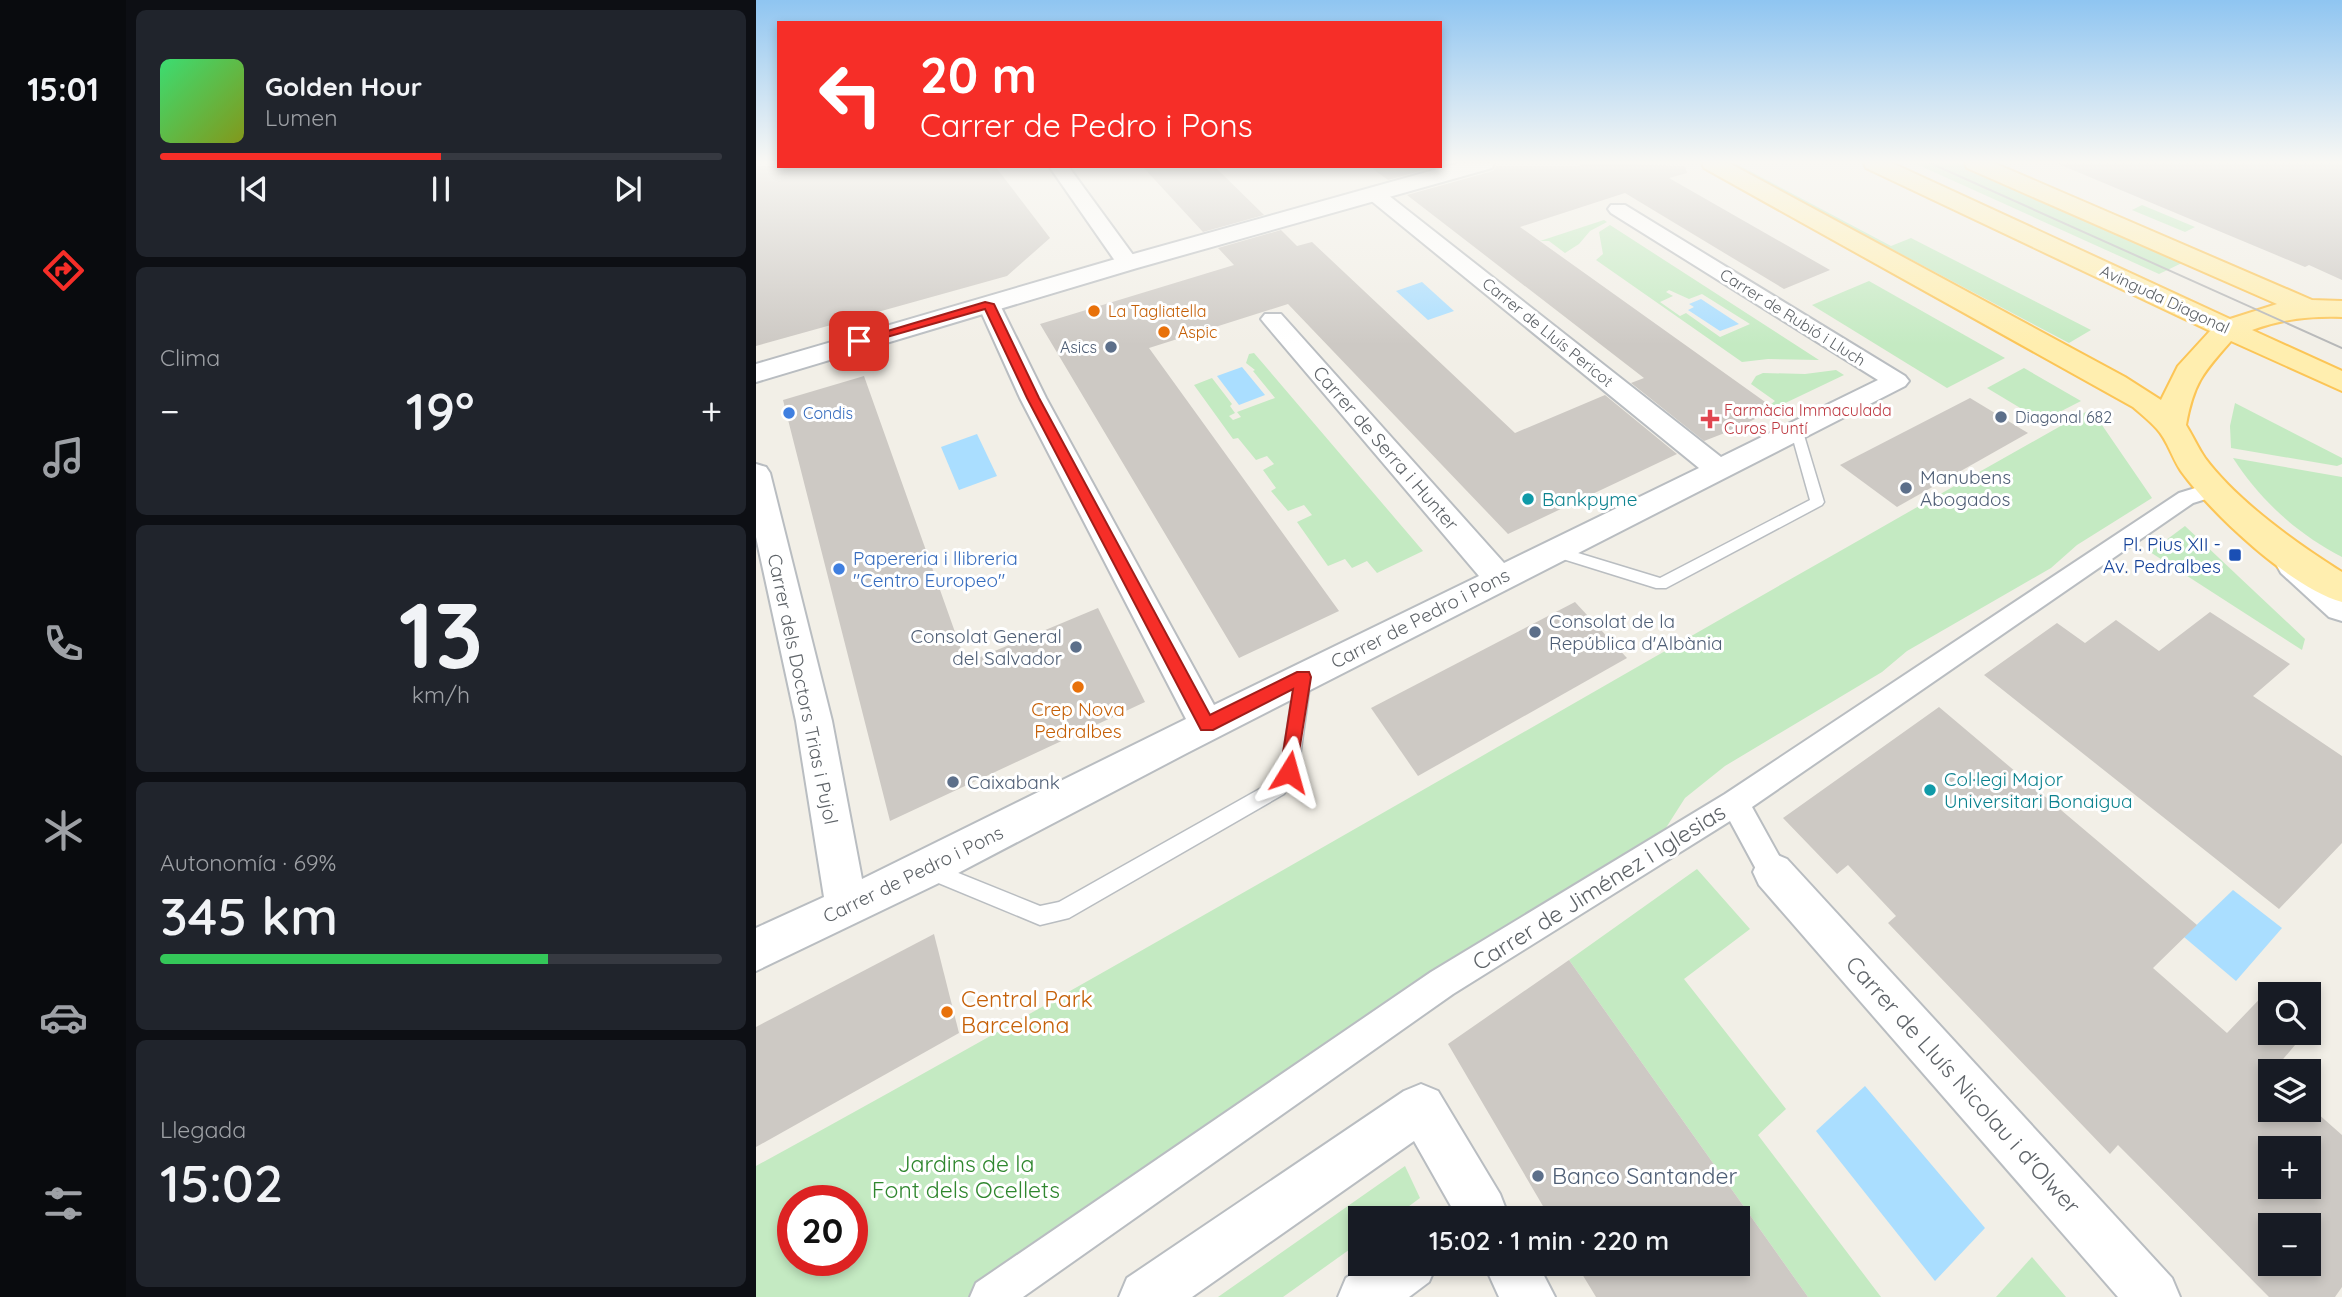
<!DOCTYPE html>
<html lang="es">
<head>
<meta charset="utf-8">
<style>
  :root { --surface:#171b24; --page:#20242c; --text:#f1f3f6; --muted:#9ea1a6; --line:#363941; --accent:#f62e28 }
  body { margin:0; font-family:Quicksand,sans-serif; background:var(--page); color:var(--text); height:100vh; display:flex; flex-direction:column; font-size:26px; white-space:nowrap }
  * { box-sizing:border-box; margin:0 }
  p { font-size:23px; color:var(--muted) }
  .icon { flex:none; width:38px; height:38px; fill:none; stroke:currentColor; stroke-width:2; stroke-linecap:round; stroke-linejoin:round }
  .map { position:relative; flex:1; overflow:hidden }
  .drawer { display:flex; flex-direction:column; gap:10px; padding:10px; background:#0d0f14; width:630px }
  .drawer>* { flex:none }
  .hud { position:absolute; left:21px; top:21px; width:665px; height:147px; border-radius:0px; box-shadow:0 4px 10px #0003; background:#f62e28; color:#fff; overflow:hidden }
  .fabs { position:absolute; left:1502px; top:982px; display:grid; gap:14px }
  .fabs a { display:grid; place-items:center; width:63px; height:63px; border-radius:0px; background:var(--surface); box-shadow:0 4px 10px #0003; font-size:35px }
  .speed { position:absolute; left:21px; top:1185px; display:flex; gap:14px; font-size:35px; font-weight:700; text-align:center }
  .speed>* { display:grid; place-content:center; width:91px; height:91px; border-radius:50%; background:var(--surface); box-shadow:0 4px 10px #0003; line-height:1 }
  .speed .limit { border:10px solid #d22; background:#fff; color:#111 }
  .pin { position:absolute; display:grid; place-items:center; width:60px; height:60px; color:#fff; margin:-30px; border-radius:14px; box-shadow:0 4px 10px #0006 }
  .me { position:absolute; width:77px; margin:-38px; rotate:8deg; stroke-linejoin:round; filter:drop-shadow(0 0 5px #0008) }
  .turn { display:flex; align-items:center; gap:24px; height:147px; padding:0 28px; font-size:32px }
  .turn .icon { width:91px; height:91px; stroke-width:2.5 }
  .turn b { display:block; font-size:49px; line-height:60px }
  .big { font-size:52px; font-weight:600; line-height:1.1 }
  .drawer .card { flex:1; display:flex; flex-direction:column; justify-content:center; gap:10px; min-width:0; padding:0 24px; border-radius:10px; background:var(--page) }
  .drawer .dial { align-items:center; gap:0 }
  .dial b { font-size:91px; line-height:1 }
  .song { display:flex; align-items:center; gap:21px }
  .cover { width:84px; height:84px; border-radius:10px; background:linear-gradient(135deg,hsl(140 70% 55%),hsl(70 70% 35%)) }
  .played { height:7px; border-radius:4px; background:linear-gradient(90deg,var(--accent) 50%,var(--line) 50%) }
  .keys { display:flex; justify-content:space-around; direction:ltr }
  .heat { display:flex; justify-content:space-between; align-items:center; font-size:38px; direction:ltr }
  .charge { height:10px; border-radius:5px; background:linear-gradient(90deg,#34c759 69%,var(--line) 0) }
  .trip { position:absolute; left:592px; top:1206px; width:402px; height:70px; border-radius:0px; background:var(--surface); box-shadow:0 4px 10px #0003; font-weight:600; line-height:70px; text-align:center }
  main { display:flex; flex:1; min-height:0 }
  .tab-bar { display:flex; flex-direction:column; width:126px; justify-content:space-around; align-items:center; background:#090b0e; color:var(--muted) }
  .tab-bar .icon { width:49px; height:49px }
  .tab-bar .active { color:var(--accent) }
  .tab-bar b { font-size:32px; color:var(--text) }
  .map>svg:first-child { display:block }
</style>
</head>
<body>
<main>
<nav class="tab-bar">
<b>15:01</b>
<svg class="icon active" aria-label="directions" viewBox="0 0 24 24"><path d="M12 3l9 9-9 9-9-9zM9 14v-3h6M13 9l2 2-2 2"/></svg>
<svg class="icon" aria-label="music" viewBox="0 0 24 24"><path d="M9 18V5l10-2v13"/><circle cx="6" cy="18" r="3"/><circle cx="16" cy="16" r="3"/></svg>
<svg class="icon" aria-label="phone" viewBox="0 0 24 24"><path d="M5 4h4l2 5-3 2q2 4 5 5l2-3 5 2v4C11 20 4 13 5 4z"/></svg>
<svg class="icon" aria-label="climate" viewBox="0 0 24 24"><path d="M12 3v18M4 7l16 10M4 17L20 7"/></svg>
<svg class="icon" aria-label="car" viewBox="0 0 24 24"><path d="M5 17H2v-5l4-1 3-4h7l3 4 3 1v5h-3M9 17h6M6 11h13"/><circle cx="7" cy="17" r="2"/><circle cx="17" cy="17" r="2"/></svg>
<svg class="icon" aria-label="filters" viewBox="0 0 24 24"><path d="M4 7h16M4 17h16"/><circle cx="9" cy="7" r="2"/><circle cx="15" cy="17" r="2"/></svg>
</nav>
<section class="drawer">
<div class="card">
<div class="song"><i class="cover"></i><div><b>Golden Hour</b><p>Lumen</p></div></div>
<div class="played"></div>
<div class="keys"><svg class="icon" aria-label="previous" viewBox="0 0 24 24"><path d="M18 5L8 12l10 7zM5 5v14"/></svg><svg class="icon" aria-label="pause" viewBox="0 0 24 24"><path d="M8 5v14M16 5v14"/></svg><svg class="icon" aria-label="next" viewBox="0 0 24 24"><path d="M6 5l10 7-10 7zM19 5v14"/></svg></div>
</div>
<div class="card"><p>Clima</p>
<div class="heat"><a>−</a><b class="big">19°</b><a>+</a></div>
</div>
<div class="card dial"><b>13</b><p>km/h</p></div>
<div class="card"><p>Autonomía · 69%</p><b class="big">345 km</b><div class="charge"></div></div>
<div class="card"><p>Llegada</p><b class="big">15:02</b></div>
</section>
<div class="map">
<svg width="1586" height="1297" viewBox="0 0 1586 1297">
  <rect width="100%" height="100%" fill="#f2efe7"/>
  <g fill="#c4eac2" fill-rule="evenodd">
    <path d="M973,163H979L1135,246L1155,238L1335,330L1313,343Z"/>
    <path d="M1158,163H1203L1428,262L1403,274Z"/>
    <path d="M1386,205L1439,227L1429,232L1376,210Z"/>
    <path d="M848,220L851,222L834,231L823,244L809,253L793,241H784Z"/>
    <path d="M854,225L1063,360L1012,359L986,362L840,260L847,254L843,232ZM913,290L933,299L946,294L994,324L964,337L930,313L924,316L904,302L917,296L910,292Z"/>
    <path d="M1113,281L1249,358L1191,388L1056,305Z"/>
    <path d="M498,353L667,551L621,573L611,561L596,568L589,559L572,566L541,522L556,515L548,505L532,511L515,491L520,488L507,470L518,464L511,456L500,460L482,438L477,439L438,385L456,378L476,404L474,406L479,413L473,416L477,420L485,417L481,412L519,398L497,371L499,370L490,363L493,354Z"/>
    <path d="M1268,368L1325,401L1286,421L1231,388Z"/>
    <path d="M1080,370L1088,375L1019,408L1014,405L1019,401L995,384L1000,376L1007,373L1049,374Z"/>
    <path d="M1479,403L1586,458V464L1581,466L1475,448L1474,426Z"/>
    <path d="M1335,409L1396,498L1321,545L1295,568L1151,651L1126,672L969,766L929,798L892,856L231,1297H0V1166C449,920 889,659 1335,409ZM37,1200H96V1260H37Z"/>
    <path d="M1477,458L1586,477V557C1541,534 1504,500 1477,458Z"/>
    <path d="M1429,526L1549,639L1546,650L1394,552Z"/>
    <path d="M941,869L994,929L928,979L1030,1109L1002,1135L1125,1297H1052L813,960Z"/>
    <path d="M649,1166L664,1198L637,1218H604V1242L527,1297H462Z"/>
    <path d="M1276,1257L1310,1297H1240Z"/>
  </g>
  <g fill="#aadeff">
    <path d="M666,282L698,311L672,320L640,291Z"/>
    <path d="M945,299L983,324L964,331L932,310L938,307L933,304Z"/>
    <path d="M486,367L509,395L483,405L461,376Z"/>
    <path d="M221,434L241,476L203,490L185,447Z"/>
    <path d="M1477,890L1526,928L1480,981L1428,937Z"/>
    <path d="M1109,1086L1229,1228L1179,1281L1060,1131Z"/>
  </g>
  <g fill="#cdc9c4" fill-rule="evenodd">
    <path d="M821,163L929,166L931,173L913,178L1074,270L1028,289L869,193L764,227L1019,409L979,429L948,441L875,383L888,378L651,195L737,171L740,166H825Z"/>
    <path d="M1300,163H1586V280L1553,265L1549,267Z"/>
    <path d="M0,166H239L294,238L251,276L0,346Z"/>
    <path d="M386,166H458L508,215L447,232Z"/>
    <path d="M613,166H682L632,180Z"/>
    <path d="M525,230L541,246L556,242L759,433L849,395L921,454L752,534L532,304L393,348L583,611L483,658L284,324L478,265L462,248Z"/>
    <path d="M108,376L210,663L342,608L389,702L134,821L27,400Z"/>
    <path d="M1214,398L1272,433L1141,507L1084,465Z"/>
    <path d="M819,602L871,658L662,776L615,708Z"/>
    <path d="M1454,612L1534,664L1497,696L1586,756V843L1523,909L1228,675L1301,623L1329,643L1360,620L1403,651Z"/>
    <path d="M1183,707L1441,925L1397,968L1471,1033L1518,984L1530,994H1514V1032H1550L1517,1071H1514V1110H1552V1105L1586,1135V1287L1579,1297H1513L1362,1145L1354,1154L1132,923L1140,916L1092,865L1081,874L1027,818ZM1514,1148H1552V1186H1514ZM1514,1225H1552V1264H1514Z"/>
    <path d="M178,934L203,1033L0,1147V1027Z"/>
    <path d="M813,960L1052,1297H840L820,1264H982V1218H794L692,1044Z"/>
  </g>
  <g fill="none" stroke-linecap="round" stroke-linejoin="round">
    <defs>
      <g id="service">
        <path d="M1041,428L1047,432L1068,502L1066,505L910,588H900L794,555L792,551L799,546L904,578L1054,500L1035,432Z"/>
        <path d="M547,671L553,672L555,677L542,771L528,794L313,918L284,925L168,877L166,871L168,865L175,862L284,906L303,902L516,782L525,769L539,677L541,672Z"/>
      </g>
      <path id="pedestrian" d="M1459,482L1466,484L1469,489L1466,494L1437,503L996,807L1032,872L1027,882L1017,886L1007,882L974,821L697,994L267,1297H214L220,1283L675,972L969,794L1423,493Z"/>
      <g id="minor">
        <path d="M293,166H312L383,263L380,268H364Z"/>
        <path d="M620,189L627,191L965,457L1122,380L855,213L852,209L855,205H869L1149,376L1153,381L1149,386L431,753L185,882L0,971V928L68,897L40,721L0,537V464L10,467L14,473L76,721L106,879L430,719L264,398L222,305L225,300H241L244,305L290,398L458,705L723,576L509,324L505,319L509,314H525L748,563L943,468L613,199L610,195Z"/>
        <path d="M1017,853L1031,859L1416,1278L1424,1297H1362L1003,885L997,872L1003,859Z"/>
        <path d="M665,1084L682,1091L744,1194L751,1212L749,1218H692L696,1208L658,1141L436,1297H363L371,1278L648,1091Z"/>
        <path d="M611,1264H681L673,1282L653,1297H582L590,1278Z"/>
        <path d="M728,1264H782L799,1297H743Z"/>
      </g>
      <g id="tertiary">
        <path d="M703,163H738L736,168L381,268L0,382V364L363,258Z"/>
        <path d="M1538,551L1551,555L1586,586V621L1573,617L1525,573L1520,564L1525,555Z"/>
      </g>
      <path id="primary" d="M946,163H973L1369,377L1405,400L1422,366L1454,331L1110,168L1108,163H1136L1474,319L1521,304L1211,168L1209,163H1238L1556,300L1586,301V317C1553,316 1527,319 1496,330L1586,371V391L1475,341C1447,373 1438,382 1430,425C1437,436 1442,448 1449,458C1481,501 1541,544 1586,572V602C1534,587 1457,515 1425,471C1416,458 1412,441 1401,429C1394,421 1385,414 1377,407L948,168Z"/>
    </defs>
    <use href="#service" stroke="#b9bdc1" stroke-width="3"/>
    <use href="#pedestrian" stroke="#b9bdc1" stroke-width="4"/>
    <use href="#minor" stroke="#b9bdc1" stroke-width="4"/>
    <use href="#tertiary" stroke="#b9bdc1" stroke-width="4"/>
    <use href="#primary" stroke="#fcc556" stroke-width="4"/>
    <use href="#service" fill="#fff" fill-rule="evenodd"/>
    <use href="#pedestrian" fill="#fff" fill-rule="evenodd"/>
    <use href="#minor" fill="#fff" fill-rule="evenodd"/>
    <use href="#tertiary" fill="#fff" fill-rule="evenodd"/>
    <use href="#primary" fill="#ffeeaf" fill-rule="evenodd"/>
    <path stroke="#b6b7b8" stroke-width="2" d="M1174,163L1586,348"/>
  </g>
  <linearGradient id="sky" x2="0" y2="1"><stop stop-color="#8fc5f1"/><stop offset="0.47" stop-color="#f9f8f4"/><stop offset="1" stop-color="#f9f8f4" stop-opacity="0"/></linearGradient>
  <rect width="1586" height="345" fill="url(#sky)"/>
  <path fill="#f62e28" stroke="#a01e1a" stroke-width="2" d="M229,302L238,304L283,398L454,715L541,672H553L555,677L539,777L533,779L527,777L524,772L537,689L457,730H445L271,398L229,309L103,345L98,341Z"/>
  <g fill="#e8710a" stroke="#fff" stroke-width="2.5">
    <circle cx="338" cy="311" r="7"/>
    <circle cx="408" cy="332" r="7"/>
    <circle cx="322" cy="687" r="7"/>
    <circle cx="191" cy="1012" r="7"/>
  </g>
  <g fill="#5c6f8a" stroke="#fff" stroke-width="2.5">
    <circle cx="355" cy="347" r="7"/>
    <circle cx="1245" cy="417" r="7"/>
    <circle cx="1150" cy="488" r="7"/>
    <circle cx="779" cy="632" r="7"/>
    <circle cx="320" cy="647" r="7"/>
    <circle cx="197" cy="782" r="7"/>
    <circle cx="782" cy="1176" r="7"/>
  </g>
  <g fill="#3f7fe0" stroke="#fff" stroke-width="2.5">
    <circle cx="33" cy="413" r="7"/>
    <circle cx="83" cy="569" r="7"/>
  </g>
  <path fill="#e0444e" stroke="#fff" stroke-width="2.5" d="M950.5 408.5h7v7h7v7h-7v7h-7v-7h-7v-7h7z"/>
  <g fill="#0f9aa8" stroke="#fff" stroke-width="2.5">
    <circle cx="772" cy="499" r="7"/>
    <circle cx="1174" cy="790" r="7"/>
  </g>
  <rect fill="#1a4fb4" stroke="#fff" stroke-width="2.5" x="1472" y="548" width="14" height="14" rx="3.5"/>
  <g text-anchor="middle" stroke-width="6" stroke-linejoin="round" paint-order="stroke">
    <g font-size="16" fill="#5e6368" stroke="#fff">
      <text transform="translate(1409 299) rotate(25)" y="6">Avinguda Diagonal</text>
      <text transform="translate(1037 317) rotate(32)" y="6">Carrer de Rubió i Lluch</text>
      <text transform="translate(792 332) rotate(39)" y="6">Carrer de Lluís Pericot</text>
    </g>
    <g font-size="16" fill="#c56008" stroke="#fff" text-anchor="start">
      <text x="352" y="317">La Tagliatella</text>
      <text x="422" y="338">Aspic</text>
    </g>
    <g font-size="16" fill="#4e5e75" stroke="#fff" text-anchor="end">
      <text x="341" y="353">Asics</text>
      <text x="1259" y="423" text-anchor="start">Diagonal 682</text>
    </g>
    <g font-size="16" fill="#be3a42" stroke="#fff" text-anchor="start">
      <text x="968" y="416">Farmàcia Immaculada<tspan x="968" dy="18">Curos Puntí</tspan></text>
    </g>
    <g font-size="16" fill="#366cbe" stroke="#fff" text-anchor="start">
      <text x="47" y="419">Condis</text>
    </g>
    <g font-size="19" fill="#5e6368" stroke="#fff">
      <text transform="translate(630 448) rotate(49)" y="7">Carrer de Serra i Hunter</text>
      <text transform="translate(664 618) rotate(-27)" y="7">Carrer de Pedro i Pons</text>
      <text transform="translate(47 689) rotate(78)" y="7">Carrer dels Doctors Trias i Pujol</text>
      <text transform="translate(157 874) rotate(-26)" y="7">Carrer de Pedro i Pons</text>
    </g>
    <g font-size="19" fill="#4e5e75" stroke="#fff" text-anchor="start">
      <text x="1164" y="484">Manubens<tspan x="1164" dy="22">Abogados</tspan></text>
      <text x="793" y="628">Consolat de la<tspan x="793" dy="22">República d'Albània</tspan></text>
      <text x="306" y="643" text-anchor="end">Consolat General<tspan x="306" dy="22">del Salvador</tspan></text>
      <text x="211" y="789">Caixabank</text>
    </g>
    <g font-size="19" fill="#0d838f" stroke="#fff" text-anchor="start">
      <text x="786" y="506">Bankpyme</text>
      <text x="1188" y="786">Col·legi Major<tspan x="1188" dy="22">Universitari Bonaigua</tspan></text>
    </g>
    <g font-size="19" fill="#164399" stroke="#fff" text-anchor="end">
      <text x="1465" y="551">Pl. Pius XII -<tspan x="1465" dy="22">Av. Pedralbes</tspan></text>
    </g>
    <g font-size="19" fill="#366cbe" stroke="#fff" text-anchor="start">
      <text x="97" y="565">Papereria i llibreria<tspan x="97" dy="22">"Centro Europeo"</tspan></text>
    </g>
    <g font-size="19" fill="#c56008" stroke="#fff">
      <text x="322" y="716">Crep Nova<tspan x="322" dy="22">Pedralbes</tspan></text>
    </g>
    <g font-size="23" fill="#5e6368" stroke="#fff">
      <text transform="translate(843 887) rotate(-32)" y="8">Carrer de Jiménez i Iglesias</text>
      <text transform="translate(1207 1085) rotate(48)" y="8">Carrer de Lluís Nicolau i d'Olwer</text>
    </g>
    <g font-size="23" fill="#c56008" stroke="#fff" text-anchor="start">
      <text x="205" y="1007">Central Park<tspan x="205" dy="26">Barcelona</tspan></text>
    </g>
    <g font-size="23" fill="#30872f" stroke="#fff">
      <text x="210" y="1172">Jardins de la<tspan x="210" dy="26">Font dels Ocellets</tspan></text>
    </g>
    <g font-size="23" fill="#4e5e75" stroke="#fff" text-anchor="start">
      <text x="796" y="1184">Banco Santander</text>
    </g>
  </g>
</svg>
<div class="fabs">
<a><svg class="icon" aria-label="search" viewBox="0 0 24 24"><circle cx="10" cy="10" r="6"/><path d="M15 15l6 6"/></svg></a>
<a><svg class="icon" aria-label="layers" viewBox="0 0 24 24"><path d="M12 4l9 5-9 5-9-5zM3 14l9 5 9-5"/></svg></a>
<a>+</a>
<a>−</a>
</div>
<div class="speed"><div class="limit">20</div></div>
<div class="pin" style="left:103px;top:341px;background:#d93025"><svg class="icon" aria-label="arrive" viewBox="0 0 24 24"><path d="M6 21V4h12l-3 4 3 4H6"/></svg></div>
<svg class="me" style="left:533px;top:772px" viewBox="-20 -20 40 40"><path d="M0-17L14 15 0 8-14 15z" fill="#f62e28" stroke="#fff" stroke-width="4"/></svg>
<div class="trip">15:02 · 1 min · 220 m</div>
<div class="hud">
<div class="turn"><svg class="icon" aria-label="left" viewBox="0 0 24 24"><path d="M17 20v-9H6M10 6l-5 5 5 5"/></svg><div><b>20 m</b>Carrer de Pedro i Pons</div></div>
</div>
</div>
</main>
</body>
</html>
